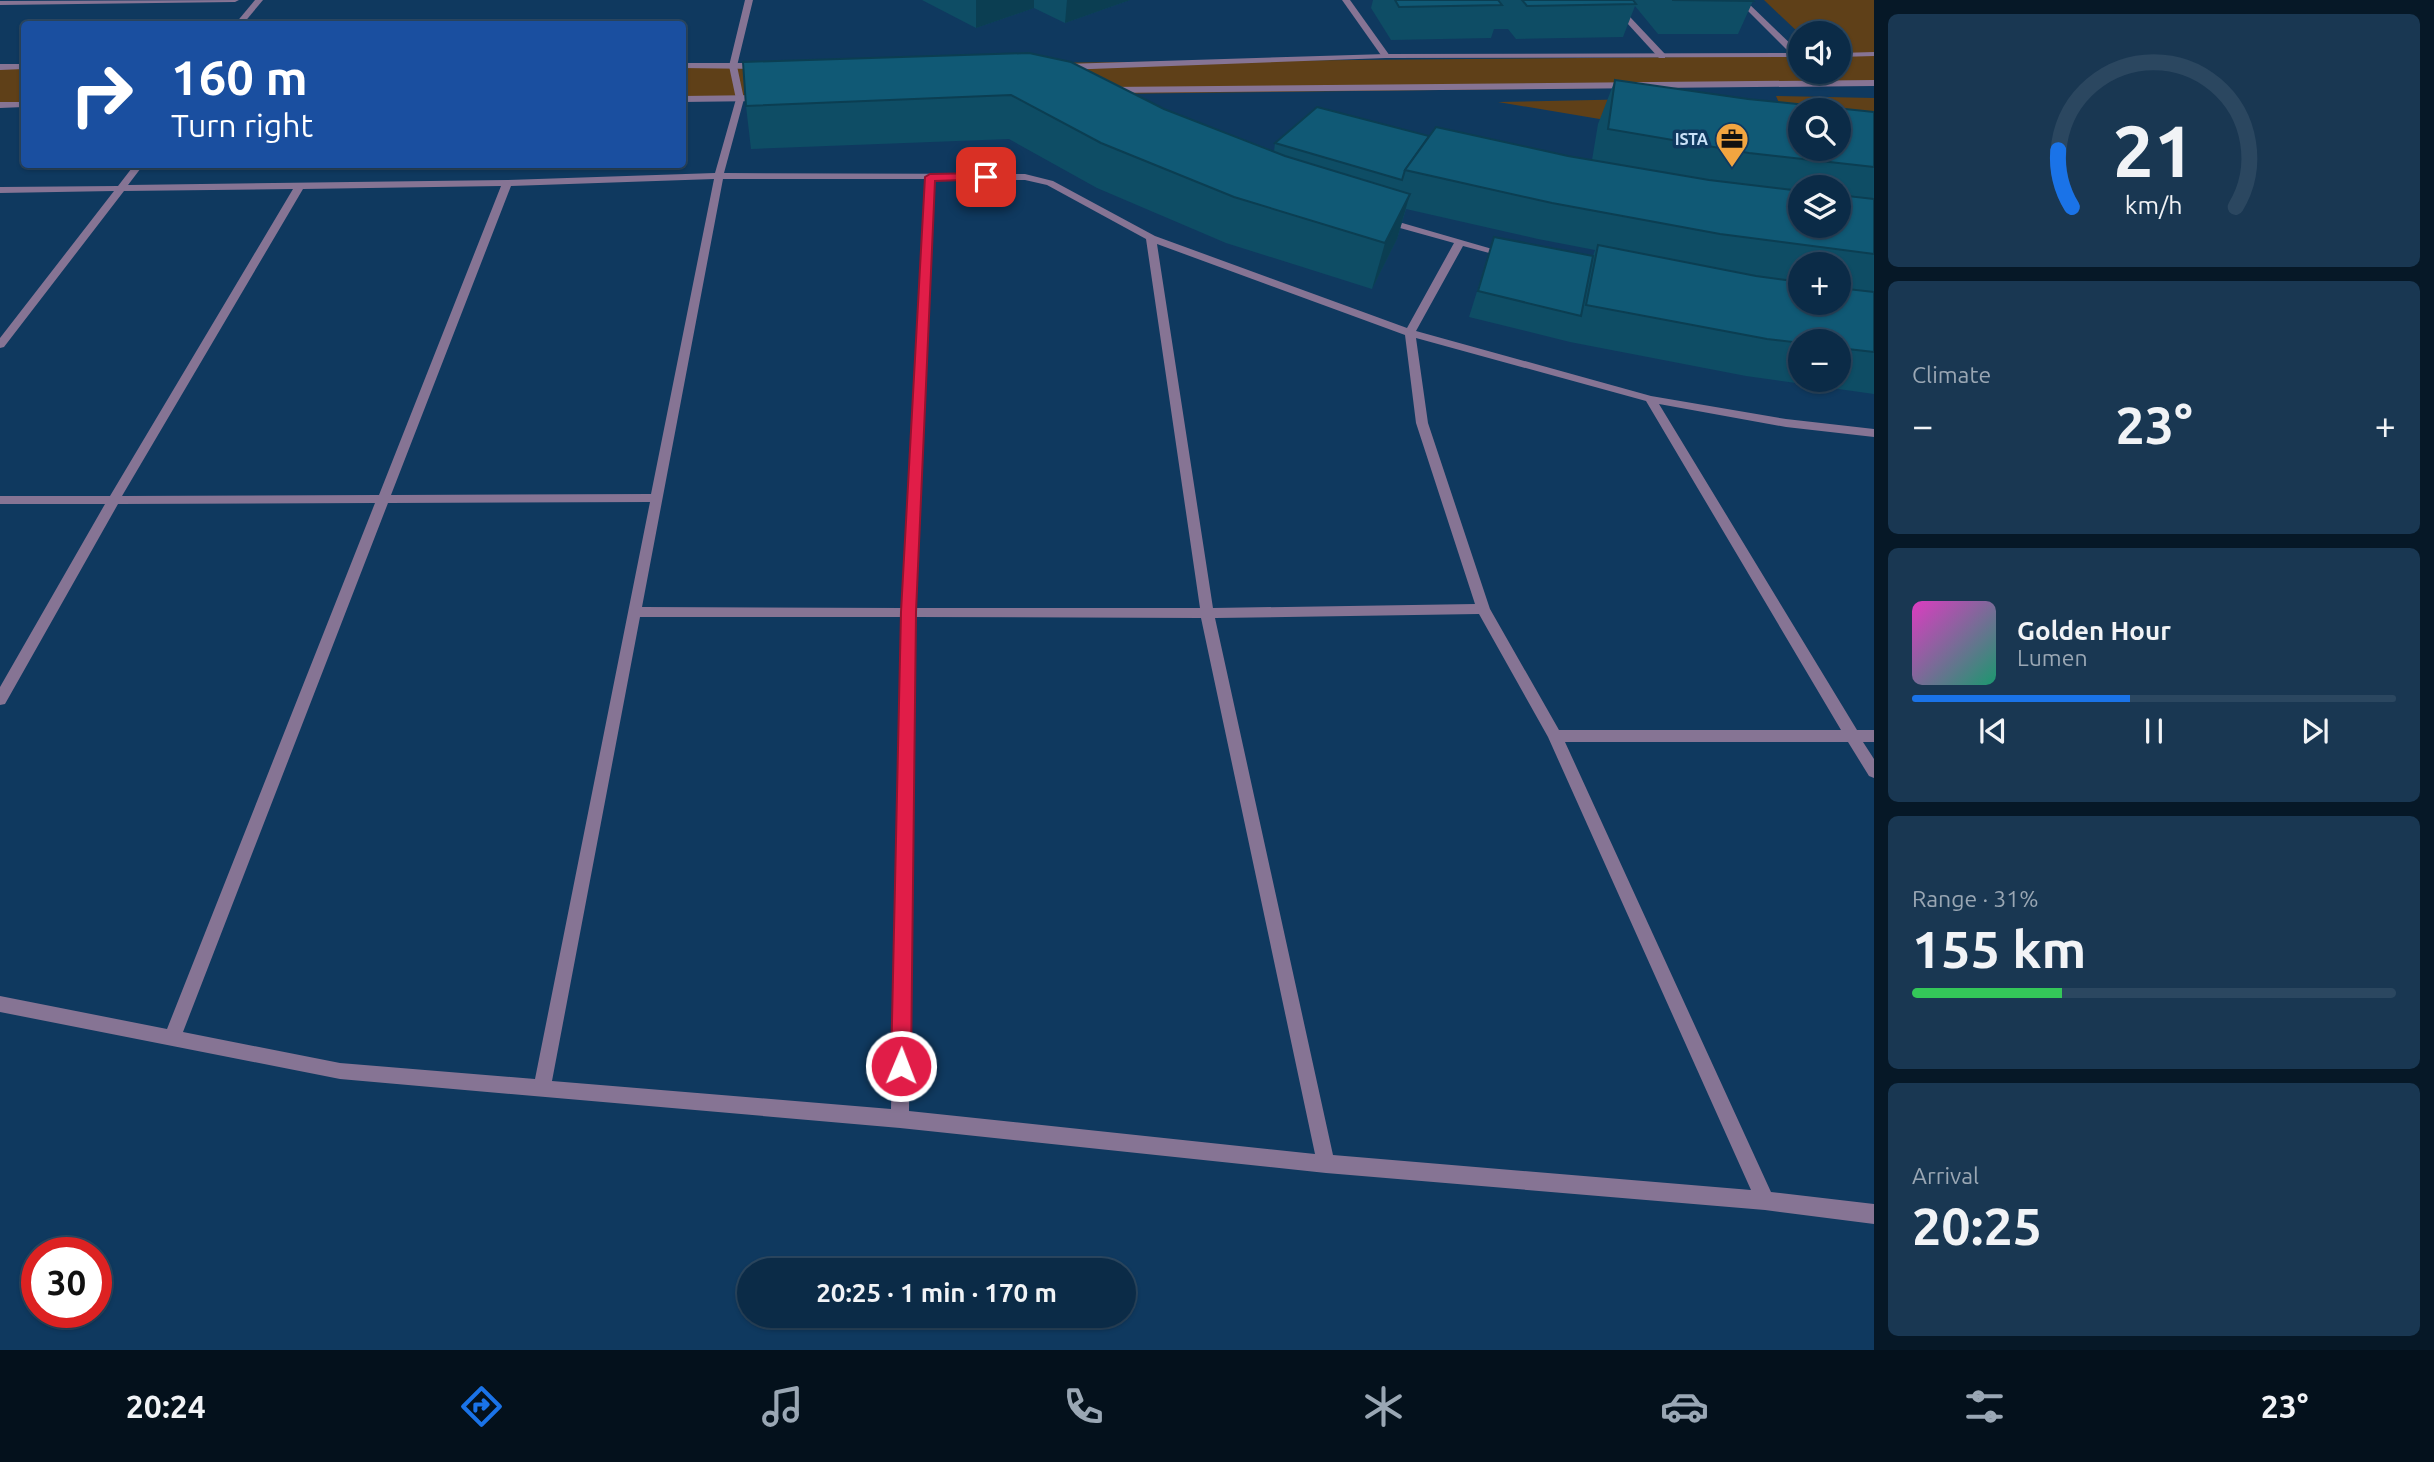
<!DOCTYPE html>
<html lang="en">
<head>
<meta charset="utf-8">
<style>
  :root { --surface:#0b2b47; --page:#193752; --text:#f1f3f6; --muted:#9aa7b4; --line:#2b4760; --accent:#1a73e8 }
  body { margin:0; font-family:Ubuntu,sans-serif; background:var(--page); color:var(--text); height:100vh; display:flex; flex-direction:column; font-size:26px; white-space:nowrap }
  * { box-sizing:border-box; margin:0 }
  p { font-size:23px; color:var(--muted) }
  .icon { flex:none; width:38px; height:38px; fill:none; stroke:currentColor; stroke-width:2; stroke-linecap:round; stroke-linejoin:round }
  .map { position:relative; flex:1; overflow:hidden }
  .side { display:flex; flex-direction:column; gap:14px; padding:14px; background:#061827; width:560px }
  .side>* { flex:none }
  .top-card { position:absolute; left:21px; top:21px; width:665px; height:147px; border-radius:7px; box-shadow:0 2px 5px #0004,0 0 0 2px var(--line); background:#1a4fa0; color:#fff; overflow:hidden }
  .fabs { position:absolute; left:1788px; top:21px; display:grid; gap:14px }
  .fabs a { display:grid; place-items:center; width:63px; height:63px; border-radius:50%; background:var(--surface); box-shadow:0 2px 5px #0004,0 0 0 2px var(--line); font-size:35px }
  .speed { position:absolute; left:21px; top:1237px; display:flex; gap:14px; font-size:35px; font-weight:700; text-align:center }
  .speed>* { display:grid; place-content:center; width:91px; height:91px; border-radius:50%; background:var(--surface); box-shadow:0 2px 5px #0004,0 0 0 2px var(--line); line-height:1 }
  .speed .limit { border:10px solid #d22; background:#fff; color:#111 }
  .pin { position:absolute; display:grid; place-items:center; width:60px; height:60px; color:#fff; margin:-30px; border-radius:14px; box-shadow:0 4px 10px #0006 }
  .me { position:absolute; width:77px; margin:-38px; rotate:1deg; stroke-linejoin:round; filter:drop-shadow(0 0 5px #0008) }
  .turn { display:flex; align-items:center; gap:24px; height:147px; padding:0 35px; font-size:32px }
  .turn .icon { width:91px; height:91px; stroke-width:2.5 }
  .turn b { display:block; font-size:49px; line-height:60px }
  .big { font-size:52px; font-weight:600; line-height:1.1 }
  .side .card { flex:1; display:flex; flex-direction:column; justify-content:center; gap:10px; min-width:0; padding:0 24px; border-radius:10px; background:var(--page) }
  .side .dial { align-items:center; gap:0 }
  .dial svg { height:182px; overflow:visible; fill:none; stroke:var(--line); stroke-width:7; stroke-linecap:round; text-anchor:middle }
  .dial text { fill:var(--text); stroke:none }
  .song { display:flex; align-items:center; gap:21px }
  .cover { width:84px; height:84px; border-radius:10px; background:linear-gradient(135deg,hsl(310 70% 55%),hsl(160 70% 35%)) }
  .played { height:7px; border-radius:4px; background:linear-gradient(90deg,var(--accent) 45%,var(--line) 45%) }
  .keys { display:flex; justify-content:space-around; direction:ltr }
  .heat { display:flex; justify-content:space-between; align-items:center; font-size:38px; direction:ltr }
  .charge { height:10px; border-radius:5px; background:linear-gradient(90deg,#34c759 31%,var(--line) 0) }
  .trip { position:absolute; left:737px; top:1258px; width:399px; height:70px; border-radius:35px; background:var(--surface); box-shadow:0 2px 5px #0004,0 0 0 2px var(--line); font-weight:600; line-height:70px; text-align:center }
  .dock { display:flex; height:112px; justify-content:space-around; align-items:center; background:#04111c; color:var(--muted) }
  .dock .icon { width:49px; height:49px }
  .dock .current { color:var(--accent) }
  .dock b { font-size:32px; color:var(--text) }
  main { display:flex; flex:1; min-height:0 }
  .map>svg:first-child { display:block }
</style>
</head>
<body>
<main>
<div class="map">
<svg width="1874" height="1350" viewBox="0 0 1874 1350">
  <rect width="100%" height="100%" fill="#0f395f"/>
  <g fill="#5f4018">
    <path d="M1764,0H1874V85L683,99L682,66L1801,56V72H1839V33L1801,35Z"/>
    <path d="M24,67V104H0V68Z"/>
    <path d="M1776,96L1874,98V153L1839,149V110H1801L1797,145Z"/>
    <path d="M1640,99L1641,126L1498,102Z"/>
  </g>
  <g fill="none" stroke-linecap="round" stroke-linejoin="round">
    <g fill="#867494" fill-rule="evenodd">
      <path d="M1342,0H1350L1390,56L1389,58H1383Z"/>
      <path d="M1737,0H1745L1800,53V57H1794Z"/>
    </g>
    <g fill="#867494" fill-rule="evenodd">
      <path d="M239,0L235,2L0,5V1Z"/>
      <path d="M255,0H263L243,24H235Z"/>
      <path d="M745,0H753L737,66L744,99L724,173L1025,174L1053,181L1155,236L1407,328L1454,243L1382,223V219L1385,218L1513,255L1508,258L1463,246L1416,331L1651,396L1786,419L1874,429V437L1786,427L1659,404L1857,730H1874V742H1863L1874,759V778L1869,776L1848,742H1565L1771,1192L1874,1204V1224L1765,1210L1326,1173L900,1128L340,1079L0,1012V996L167,1029L375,503L118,504L5,704L0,705V687L105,504H0V496H110L293,189L124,191L4,347L0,348V338L114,191L0,193V187L118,186L135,164H144L128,185L507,180L715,173L736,99L729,66ZM714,179L651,494L391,495L511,186ZM723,179H925L902,608L642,607ZM935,180H1025L1047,185L1146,239L1200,608H915ZM501,186L379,495L122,496L303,189ZM1157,244L1405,335L1416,423L1475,604L1213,608ZM1416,338L1646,401L1841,730H1559L1490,609L1428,423ZM650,502L535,1079L340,1063L183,1032L388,503ZM1479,614L1548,737L1751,1190L1333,1155L1215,618ZM640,617H901L891,1109L552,1081ZM915,617L1201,618L1315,1154L909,1111Z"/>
      <path d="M1606,0H1614L1665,54V58H1659Z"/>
    </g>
    <g fill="#867494" fill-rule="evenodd">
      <path d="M1874,52V56L1839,57V53Z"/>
      <path d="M1801,53V57L1386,58L1064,70L1060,67L1064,64L1386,54Z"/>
      <path d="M682,63H760L764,66L760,69L682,68Z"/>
      <path d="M0,64H24V69L0,70Z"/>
      <path d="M1874,80V86L1107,93L1103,90L1107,87Z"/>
      <path d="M682,96L762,95L766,98L762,101L682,102Z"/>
      <path d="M0,102H24V107L0,108Z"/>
    </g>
  </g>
  <g fill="#0e4d65" fill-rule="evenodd">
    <path d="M922,0H1130L1065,23L1034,8L976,28Z"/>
    <path d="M1373,0H1752L1753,1L1738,34H1658L1635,6L1623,37L1516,39L1508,29H1494L1491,38L1391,40L1371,8Z"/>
    <path d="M743,62L1164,109L1274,151L1275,143L1429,136L1592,160L1598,124L1615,80L1748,99L1874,112V394L1746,376L1570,342L1469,317L1494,237L1593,256L1595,250L1538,239L1406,209L1397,239L1372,289L1226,243L1097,188L1009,139L751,149L746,106ZM1801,187H1839V226H1801ZM1801,264H1839V303H1801ZM1801,341H1839V380H1801Z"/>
  </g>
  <g fill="#0b3e52">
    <path d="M976,0H1034V8L976,28Z"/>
    <path d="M1067,0H1130L1065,23Z"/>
    <path d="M1410,194L1397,239L1372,289L1385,243Z"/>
  </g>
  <g fill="#105975" stroke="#0b3e52" stroke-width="2" fill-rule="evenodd">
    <path d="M1395,0H1498L1502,5L1399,7Z"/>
    <path d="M1522,0H1633L1636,4L1527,6Z"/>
    <path d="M1672,0H1752L1753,1Z"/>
    <path d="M1029,53L1071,62L1164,109L1285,156L1410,194L1385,243L1234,197L1101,143L1011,95L746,106L743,62Z"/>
    <path d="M1615,80L1748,99L1874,112V167L1749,153L1608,129ZM1801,110H1839V149H1801Z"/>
    <path d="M1317,107L1429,136L1405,170L1402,180L1275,143Z"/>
    <path d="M1436,127L1568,156L1709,180L1801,191V226H1839V195L1874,199V254L1720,234L1552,203L1405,170Z"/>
    <path d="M1494,237L1593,256L1581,316L1478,291Z"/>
    <path d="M1598,245L1756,276L1801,282V303H1839V288L1874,292V352L1839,348V341H1801V343L1767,339L1586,305Z"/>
  </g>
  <path fill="#e11d48" stroke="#92132f" stroke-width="2" d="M986,173L990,174V179L935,181L916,612L911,1066L908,1073L901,1076L894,1073L891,1066L901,612L925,177L930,174Z"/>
  <defs>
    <symbol id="office-pin" viewBox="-11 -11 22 30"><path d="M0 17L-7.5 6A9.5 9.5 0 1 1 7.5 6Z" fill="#f2a540" stroke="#0f395f"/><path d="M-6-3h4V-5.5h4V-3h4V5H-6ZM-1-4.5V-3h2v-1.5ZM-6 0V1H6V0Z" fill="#111"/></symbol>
  </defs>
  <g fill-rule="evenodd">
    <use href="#office-pin" x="1713" y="120" width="38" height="52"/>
  </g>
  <g text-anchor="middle" stroke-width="7" stroke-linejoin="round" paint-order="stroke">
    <g font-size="16" font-weight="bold" fill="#cbe1f8" stroke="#0f395f" text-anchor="end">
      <text x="1708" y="145">ISTA</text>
    </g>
  </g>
</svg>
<div class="fabs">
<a><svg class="icon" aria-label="sound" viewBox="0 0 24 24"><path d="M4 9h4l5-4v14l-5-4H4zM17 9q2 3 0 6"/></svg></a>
<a><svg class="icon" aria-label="search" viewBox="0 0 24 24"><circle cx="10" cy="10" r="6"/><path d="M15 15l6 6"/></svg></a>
<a><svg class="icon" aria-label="layers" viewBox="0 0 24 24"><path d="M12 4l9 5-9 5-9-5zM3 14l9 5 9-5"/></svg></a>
<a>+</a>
<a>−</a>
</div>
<div class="speed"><div class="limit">30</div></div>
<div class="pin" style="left:986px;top:177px;background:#d93025"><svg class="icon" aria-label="arrive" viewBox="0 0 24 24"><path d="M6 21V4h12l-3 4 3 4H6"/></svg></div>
<svg class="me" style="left:901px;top:1066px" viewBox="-20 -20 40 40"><circle r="17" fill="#e11d48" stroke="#fff" stroke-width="3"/><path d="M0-11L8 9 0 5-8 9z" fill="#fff"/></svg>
<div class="trip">20:25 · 1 min · 170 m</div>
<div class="top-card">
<div class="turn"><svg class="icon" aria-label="right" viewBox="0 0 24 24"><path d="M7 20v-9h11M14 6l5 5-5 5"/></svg><div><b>160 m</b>Turn right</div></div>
</div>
</div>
<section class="side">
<div class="card dial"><svg viewBox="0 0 100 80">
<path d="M14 69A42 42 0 1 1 86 69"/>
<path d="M14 69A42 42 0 0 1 8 44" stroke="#1a73e8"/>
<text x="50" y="56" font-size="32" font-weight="700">21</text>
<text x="50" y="72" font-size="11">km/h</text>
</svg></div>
<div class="card"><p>Climate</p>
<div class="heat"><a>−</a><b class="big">23°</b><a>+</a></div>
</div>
<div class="card">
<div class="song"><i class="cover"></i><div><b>Golden Hour</b><p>Lumen</p></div></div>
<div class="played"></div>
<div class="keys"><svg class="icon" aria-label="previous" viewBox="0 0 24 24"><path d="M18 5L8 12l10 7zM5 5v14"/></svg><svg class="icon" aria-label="pause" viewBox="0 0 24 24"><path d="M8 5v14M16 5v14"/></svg><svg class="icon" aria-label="next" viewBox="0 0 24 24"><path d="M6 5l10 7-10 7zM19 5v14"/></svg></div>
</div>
<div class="card"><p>Range · 31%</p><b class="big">155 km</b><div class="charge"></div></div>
<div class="card"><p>Arrival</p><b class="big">20:25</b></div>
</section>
</main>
<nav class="dock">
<b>20:24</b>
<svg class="icon current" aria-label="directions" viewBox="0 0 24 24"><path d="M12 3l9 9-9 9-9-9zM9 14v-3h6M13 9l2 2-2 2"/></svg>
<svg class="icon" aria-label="music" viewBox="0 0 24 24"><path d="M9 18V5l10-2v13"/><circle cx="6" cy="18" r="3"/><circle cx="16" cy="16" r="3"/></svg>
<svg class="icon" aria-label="phone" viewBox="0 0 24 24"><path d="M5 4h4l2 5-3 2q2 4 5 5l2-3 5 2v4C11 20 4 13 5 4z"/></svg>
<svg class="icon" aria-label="climate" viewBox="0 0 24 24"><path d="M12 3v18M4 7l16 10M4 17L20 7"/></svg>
<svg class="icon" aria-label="car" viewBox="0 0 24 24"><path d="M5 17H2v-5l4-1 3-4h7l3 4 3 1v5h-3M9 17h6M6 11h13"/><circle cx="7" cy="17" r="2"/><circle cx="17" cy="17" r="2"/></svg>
<svg class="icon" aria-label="filters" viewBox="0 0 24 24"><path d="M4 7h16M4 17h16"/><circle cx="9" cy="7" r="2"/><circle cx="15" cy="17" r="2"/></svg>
<b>23°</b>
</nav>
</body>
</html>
